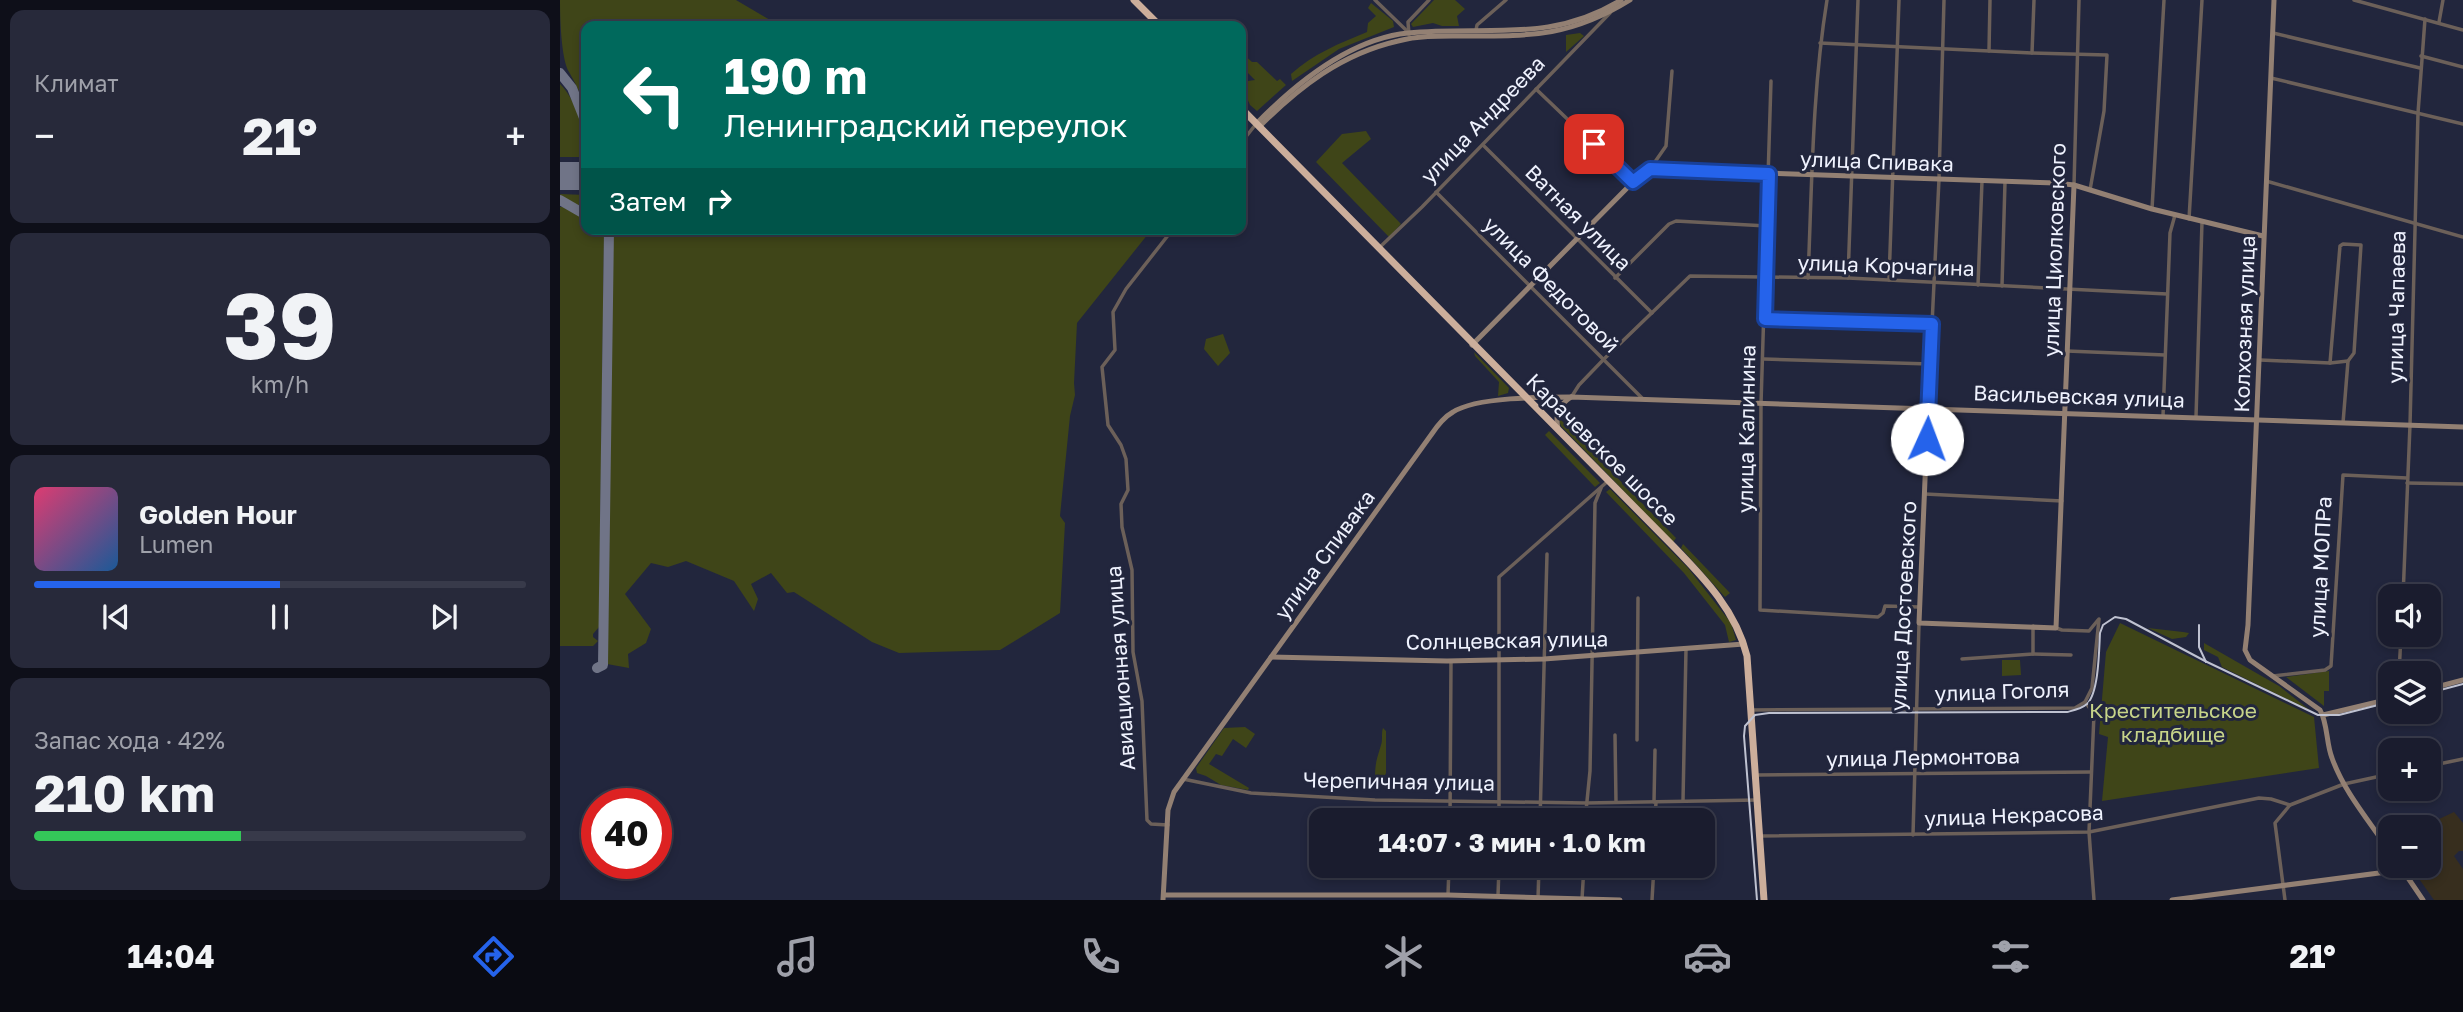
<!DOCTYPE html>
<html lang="ru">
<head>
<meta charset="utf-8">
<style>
  :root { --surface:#1a1c2e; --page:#27293a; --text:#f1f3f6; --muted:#9fa1aa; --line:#383a4a; --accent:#2563eb }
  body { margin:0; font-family:"Golos Text",sans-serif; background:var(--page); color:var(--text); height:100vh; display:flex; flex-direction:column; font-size:26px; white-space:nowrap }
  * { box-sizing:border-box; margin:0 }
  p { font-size:23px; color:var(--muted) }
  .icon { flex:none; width:38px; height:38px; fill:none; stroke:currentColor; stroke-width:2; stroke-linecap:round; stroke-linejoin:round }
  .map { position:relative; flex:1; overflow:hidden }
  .drawer { display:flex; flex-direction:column; gap:10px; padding:10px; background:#0e0f19; width:560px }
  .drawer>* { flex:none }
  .guide { position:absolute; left:21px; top:21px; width:665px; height:214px; border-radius:14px; box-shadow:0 4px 10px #0003,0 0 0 2px var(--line); background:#00695c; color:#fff; overflow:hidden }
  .buttons { position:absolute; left:1818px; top:584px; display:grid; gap:14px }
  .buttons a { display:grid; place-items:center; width:63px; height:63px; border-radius:14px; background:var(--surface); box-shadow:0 4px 10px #0003,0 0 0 2px var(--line); font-size:35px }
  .speed { position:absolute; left:21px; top:788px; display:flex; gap:14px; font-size:35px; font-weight:700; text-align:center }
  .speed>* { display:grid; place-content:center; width:91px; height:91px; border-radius:50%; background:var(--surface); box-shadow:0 4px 10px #0003,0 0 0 2px var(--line); line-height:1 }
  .speed .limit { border:10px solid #d22; background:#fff; color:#111 }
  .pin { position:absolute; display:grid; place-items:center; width:60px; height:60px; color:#fff; margin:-30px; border-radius:14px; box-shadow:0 4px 10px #0006 }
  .me { position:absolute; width:77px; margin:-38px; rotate:2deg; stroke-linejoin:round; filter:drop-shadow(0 0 5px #0008) }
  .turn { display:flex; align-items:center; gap:24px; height:147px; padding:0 28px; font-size:32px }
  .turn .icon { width:91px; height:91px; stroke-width:2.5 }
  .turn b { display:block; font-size:49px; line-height:60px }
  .then { display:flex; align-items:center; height:66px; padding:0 28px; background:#0003; gap:14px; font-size:26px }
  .big { font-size:52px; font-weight:700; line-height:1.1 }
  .drawer .card { flex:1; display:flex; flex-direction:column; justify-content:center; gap:10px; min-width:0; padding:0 24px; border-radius:14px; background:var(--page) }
  .drawer .dial { align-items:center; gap:0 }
  .dial b { font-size:91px; line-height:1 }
  .song { display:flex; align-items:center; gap:21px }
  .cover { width:84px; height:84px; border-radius:10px; background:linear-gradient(135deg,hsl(340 70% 55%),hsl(210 70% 35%)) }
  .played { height:7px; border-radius:4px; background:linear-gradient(90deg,var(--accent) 50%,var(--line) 50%) }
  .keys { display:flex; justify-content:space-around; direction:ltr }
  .heat { display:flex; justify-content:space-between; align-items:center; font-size:38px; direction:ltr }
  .charge { height:10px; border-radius:5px; background:linear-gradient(90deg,#34c759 42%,var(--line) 0) }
  .trip { position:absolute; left:749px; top:808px; width:406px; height:70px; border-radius:14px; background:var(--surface); box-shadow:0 4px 10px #0003,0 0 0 2px var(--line); font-weight:700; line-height:70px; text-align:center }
  .tab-bar { display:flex; height:112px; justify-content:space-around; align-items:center; background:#0a0b12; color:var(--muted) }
  .tab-bar .icon { width:49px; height:49px }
  .tab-bar .active { color:var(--accent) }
  .tab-bar b { font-size:32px; color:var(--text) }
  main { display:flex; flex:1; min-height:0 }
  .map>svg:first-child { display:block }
</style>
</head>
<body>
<main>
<section class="drawer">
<div class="card"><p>Климат</p>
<div class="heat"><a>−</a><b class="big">21°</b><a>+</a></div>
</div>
<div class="card dial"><b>39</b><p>km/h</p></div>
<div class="card">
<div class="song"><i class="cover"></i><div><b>Golden Hour</b><p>Lumen</p></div></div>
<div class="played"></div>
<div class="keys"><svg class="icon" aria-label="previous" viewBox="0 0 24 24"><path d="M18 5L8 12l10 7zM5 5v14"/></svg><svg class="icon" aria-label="pause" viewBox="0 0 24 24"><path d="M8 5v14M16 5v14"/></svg><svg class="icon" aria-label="next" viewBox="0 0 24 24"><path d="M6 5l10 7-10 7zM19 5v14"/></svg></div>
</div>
<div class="card"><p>Запас хода · 42%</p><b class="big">210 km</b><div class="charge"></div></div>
</section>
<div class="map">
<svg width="1903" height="900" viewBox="0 0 1903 900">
  <rect width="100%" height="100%" fill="#22263d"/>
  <path fill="#372e1e" d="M1894,812L1903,823V851H1899L1894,856L1903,869V900H1874L1850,866H1869V828H1860Z"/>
  <g fill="#3f4518">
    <path d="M0,0H176L220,26H26V108C21,95 16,84 9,72C1,59 0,16 0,0Z"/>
    <path d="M874,0H895L905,9L897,16L899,26H882L873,23L853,27L851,24Z"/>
    <path d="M811,3L833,21L834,27L779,49L732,81L731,74C753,54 780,43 807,32L808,23L816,16L808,8Z"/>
    <path d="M1020,33L1024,36L1006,52V35Z"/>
    <path d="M681,52L692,62H697L717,81L720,79L726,85L697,111L690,105L681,84V82L695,80L681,66Z"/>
    <path d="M0,84C17,101 26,134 26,157H0Z"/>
    <path d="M806,131L811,139L782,163L841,224L829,237L756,162L782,134Z"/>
    <path d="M0,194L26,195V210L1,196Z"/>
    <path d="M0,207H4L26,220V229H40L44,237L39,627L33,634V637L38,641L33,646H0Z"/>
    <path d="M53,229H592L517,323L514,383L515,395L510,416L500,516L505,523L500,613L440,650L339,653L312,642L234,592L227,593L211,573L191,584L198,599L194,611L174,581L126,561L108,567L91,563L65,594L91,629L86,643L68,654L69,668L47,664Z"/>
    <path d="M663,334L670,353L658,366L644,349L646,339Z"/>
    <path d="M914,352L949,388L948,393L938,396L939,382L915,356Z"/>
    <path d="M998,417L1116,538L1113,542L1001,426Z"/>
    <path d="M989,431L1040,483L1035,487L985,435Z"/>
    <path d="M1050,489L1128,568L1171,623L1176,640L1169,642L1165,625L1124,573L1046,492Z"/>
    <path d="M1123,544L1170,593L1165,597L1121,548Z"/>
    <path d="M1560,623L1754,717L1759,768L1542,801L1548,737L1539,734L1546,652Z"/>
    <path d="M1588,628L1623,632L1629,633L1626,637L1612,639Z"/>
    <path d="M1644,643L1719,686L1751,711L1662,667L1658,657L1644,650Z"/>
    <path d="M1460,660L1461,675L1442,676V660Z"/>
    <path d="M1769,671V691H1764V706L1726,677Z"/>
    <path d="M685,727L695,734L686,748L673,739L662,756L656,754L649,764L689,788L688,790L661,785L646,776L637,773L636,768L664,728Z"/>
    <path d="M823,728L826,731V773L822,781L819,782L815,779C815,762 817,759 821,745C823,740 821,733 823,728Z"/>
  </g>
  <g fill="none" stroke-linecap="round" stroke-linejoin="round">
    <g stroke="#707487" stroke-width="10">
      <path d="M0,73L12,88L26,123"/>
      <path d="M0,200L26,215"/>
      <path d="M37,668L43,665L49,229"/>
    </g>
    <path stroke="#707487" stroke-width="28" d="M0,176H26"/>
    <g stroke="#6c6059" stroke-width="3.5">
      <path d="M815,0L847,31"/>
      <path d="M1794,0L1903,30"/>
      <path d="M1879,22L1883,0"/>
      <path d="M916,30L917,25L946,0"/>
      <path d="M1713,33L1860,68"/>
      <path d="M849,35L848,22L869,0"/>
      <path d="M1260,43L1472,53L1547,55L1544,111L1530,190"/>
      <path d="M1429,51L1430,0"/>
      <path d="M1472,53L1474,0"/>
      <path d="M1861,56L1903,67"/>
      <path d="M1711,78L1903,124"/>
      <path d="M1211,81L1201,404L1200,610L1318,617L1323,613L1325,606L1359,607"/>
      <path d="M976,89L1073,182"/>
      <path d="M681,143L696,124"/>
      <path d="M923,145L1092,313"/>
      <path d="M1090,169L1106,146L1112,71"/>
      <path d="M1706,181L1903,237"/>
      <path d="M1514,185L1519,0"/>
      <path d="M876,192L1083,399"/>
      <path d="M1592,209L1604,0"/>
      <path d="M1629,219L1642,0"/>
      <path d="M820,247L862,207L1050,13"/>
      <path d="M1055,278L1109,224L1116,221L1207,226"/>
      <path d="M1248,278C1252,186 1252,92 1267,0"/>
      <path d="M1288,278L1298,0"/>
      <path d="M1329,280L1339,0"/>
      <path d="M1418,285L1422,181"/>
      <path d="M1442,286L1445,182"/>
      <path d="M1205,319L1371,324"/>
      <path d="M1507,351L1605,355"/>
      <path d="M1204,359L1370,364"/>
      <path d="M1700,360L1770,363L1780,246L1783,244L1801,245L1794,353L1788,361L1783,423"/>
      <path d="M1770,363L1788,361"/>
      <path d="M1012,396L1019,385L1044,359L1130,276L1288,278L1607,294"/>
      <path d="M1368,408L1379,179L1384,0"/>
      <path d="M1603,416L1610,233L1615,215"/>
      <path d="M1636,417L1642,222"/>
      <path d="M1847,483L1903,484"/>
      <path d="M1365,494L1502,501"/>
      <path d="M1843,597L1850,425L1858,113L1865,19"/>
      <path d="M1496,628L1502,630L1529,631L1538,620"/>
      <path d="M1473,654L1511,655"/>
      <path d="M1402,659L1473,654V626"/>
      <path d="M1839,674L1841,635"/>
      <path d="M1713,676L1765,670L1771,666L1783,475L1847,478"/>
      <path d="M1525,702L1534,714L1529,832L1534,900"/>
      <path d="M1191,710L1515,708L1525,702L1532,688L1539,619"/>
      <path d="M1055,735L1056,802"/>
      <path d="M1077,740L1078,598"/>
      <path d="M1869,766L1903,759"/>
      <path d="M1197,775L1531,772"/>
      <path d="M623,779L691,793L815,800L1026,803L1197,800"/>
      <path d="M1123,801L1126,649"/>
      <path d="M1094,802L1095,750"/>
      <path d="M890,821L891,661"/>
      <path d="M939,821V577L1048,481"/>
      <path d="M980,821L987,554"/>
      <path d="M1025,821L1030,771L1035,503L1041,488"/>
      <path d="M1095,821L1096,802"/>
      <path d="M608,825L591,824L587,820L582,701L573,652L572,570L562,527L561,504L568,490L566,459L561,445L548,425L542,367L555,350L553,312L566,289L613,229"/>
      <path d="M1353,835L1359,624"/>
      <path d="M1200,836L1529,832L1699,798L1711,799L1730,805L1784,784L1830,774"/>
      <path d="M888,895L889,866"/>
      <path d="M938,896L939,866"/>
      <path d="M978,899L979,866"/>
      <path d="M1022,899L1024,866"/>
      <path d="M1092,900L1094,866"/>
      <path d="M1725,900L1715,823L1730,805"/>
    </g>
    <g stroke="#938073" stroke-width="5">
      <path d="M1714,0L1688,625L1685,650L1690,660L1760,710C1768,724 1766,743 1772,758C1784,792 1810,822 1830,852"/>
      <path d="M696,124C736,83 789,39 848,33C926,25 990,44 1061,0"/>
      <path d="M699,127C739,87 781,54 838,41C860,35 884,36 907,36C974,36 1012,36 1070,0"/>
      <path d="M912,345L1073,182L1090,169L1496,183L1514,185L1592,209L1703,236"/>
      <path d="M1368,408L1359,623L1496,628L1514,185"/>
      <path d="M998,429C995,413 998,406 1011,397"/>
      <path d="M711,657L887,661L984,659L1184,644"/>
      <path d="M1869,689L1903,680"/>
      <path d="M1763,715L1830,699"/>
      <path d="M1842,869L1863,900"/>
      <path d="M604,895H888L1060,900"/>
      <path d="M603,900L608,810L614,792L871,435C877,426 884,417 893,412C916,397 983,397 1011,397L1903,427"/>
      <path d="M1612,900L1842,870"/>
    </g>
    <g stroke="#ccae9b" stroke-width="7">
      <path d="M574,0L600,26"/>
      <path d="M681,108L1114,547C1145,579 1176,611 1187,656L1204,900"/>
    </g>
    <g stroke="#bfc2d1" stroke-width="2">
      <path d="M1639,625V647L1646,662"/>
      <path d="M1869,693L1903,684"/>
      <path d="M1197,900L1184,736L1185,726L1195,715L1209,713L1507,712C1515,710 1521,709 1527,704C1539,692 1539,650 1540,633L1543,625L1555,617L1566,619L1645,661L1758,715H1779L1830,702"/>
    </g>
  </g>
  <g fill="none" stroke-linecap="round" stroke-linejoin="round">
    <defs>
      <path id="route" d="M1034,144L1073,182L1090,169L1209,174L1205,319L1372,324L1367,439"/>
    </defs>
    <use href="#route" stroke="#184099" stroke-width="18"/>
    <use href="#route" stroke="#2563eb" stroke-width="12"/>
  </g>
  <g text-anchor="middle" stroke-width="6" stroke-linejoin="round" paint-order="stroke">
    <g font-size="21" fill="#eff2fe" stroke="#22263d">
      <text transform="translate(923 120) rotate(-46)" y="7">улица Андреева</text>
      <text transform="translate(1317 162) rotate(2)" y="7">улица Спивака</text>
      <text transform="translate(1018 218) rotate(45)" y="7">Ватная улица</text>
      <text transform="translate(1495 250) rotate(-88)" y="7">улица Циолковского</text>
      <text transform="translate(1326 266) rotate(2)" y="7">улица Корчагина</text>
      <text transform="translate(991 285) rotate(45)" y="7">улица Федотовой</text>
      <text transform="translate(1837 307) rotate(-89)" y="7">улица Чапаева</text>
      <text transform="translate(1685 324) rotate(-88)" y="7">Колхозная улица</text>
      <text transform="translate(1519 397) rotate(2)" y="7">Васильевская улица</text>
      <text transform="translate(1187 429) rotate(-89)" y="7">улица Калинина</text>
      <text transform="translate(1042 450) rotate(45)" y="7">Карачевское шоссе</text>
      <text transform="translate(765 555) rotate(-54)" y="7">улица Спивака</text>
      <text transform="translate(1761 567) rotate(-87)" y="7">улица МОПРа</text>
      <text transform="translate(1344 606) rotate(-87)" y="7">улица Достоевского</text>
      <text transform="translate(947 641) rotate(-1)" y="7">Солнцевская улица</text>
      <text transform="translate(561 668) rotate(-94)" y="7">Авиационная улица</text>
      <text transform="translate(1442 692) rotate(-2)" y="7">улица Гоголя</text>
      <text transform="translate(1363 758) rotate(-1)" y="7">улица Лермонтова</text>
      <text transform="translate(839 782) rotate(1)" y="7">Черепичная улица</text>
      <text transform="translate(1454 816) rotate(-2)" y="7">улица Некрасова</text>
    </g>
    <g font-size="21" fill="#c7d489" stroke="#22263d">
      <text x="1613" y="718">Крестительское<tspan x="1613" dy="24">кладбище</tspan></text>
    </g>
  </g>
</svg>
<div class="buttons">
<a><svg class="icon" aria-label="sound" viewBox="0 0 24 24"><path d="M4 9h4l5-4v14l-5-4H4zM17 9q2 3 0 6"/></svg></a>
<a><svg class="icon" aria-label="layers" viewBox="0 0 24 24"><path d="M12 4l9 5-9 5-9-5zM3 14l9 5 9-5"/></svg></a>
<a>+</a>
<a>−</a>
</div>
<div class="speed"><div class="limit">40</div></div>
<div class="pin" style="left:1034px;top:144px;background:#d93025"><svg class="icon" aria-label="arrive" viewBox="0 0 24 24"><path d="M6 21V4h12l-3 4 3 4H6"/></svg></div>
<svg class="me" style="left:1367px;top:439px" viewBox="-20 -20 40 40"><circle r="19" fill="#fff"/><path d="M0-13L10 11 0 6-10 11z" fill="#2563eb"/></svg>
<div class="trip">14:07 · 3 мин · 1.0 km</div>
<div class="guide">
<div class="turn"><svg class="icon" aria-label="left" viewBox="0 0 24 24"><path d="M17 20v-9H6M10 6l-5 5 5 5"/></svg><div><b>190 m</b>Ленинградский переулок</div></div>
<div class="then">Затем<svg class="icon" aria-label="right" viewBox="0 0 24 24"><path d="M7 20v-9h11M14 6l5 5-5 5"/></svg></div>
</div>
</div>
</main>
<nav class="tab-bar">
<b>14:04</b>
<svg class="icon active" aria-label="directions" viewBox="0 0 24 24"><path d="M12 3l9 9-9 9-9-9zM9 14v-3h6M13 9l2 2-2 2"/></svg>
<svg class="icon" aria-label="music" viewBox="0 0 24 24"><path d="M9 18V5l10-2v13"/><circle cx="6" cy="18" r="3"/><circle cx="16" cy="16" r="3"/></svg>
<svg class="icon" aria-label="phone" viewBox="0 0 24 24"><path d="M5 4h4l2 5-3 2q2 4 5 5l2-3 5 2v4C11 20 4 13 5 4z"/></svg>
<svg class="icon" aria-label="climate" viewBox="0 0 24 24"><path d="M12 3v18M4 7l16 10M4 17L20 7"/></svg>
<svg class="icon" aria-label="car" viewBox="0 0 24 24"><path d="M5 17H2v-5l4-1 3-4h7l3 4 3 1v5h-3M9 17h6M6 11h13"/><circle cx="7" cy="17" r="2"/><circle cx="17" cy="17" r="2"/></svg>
<svg class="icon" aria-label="filters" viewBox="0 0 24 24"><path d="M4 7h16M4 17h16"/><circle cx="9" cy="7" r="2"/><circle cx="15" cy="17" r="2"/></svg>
<b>21°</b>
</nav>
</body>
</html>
